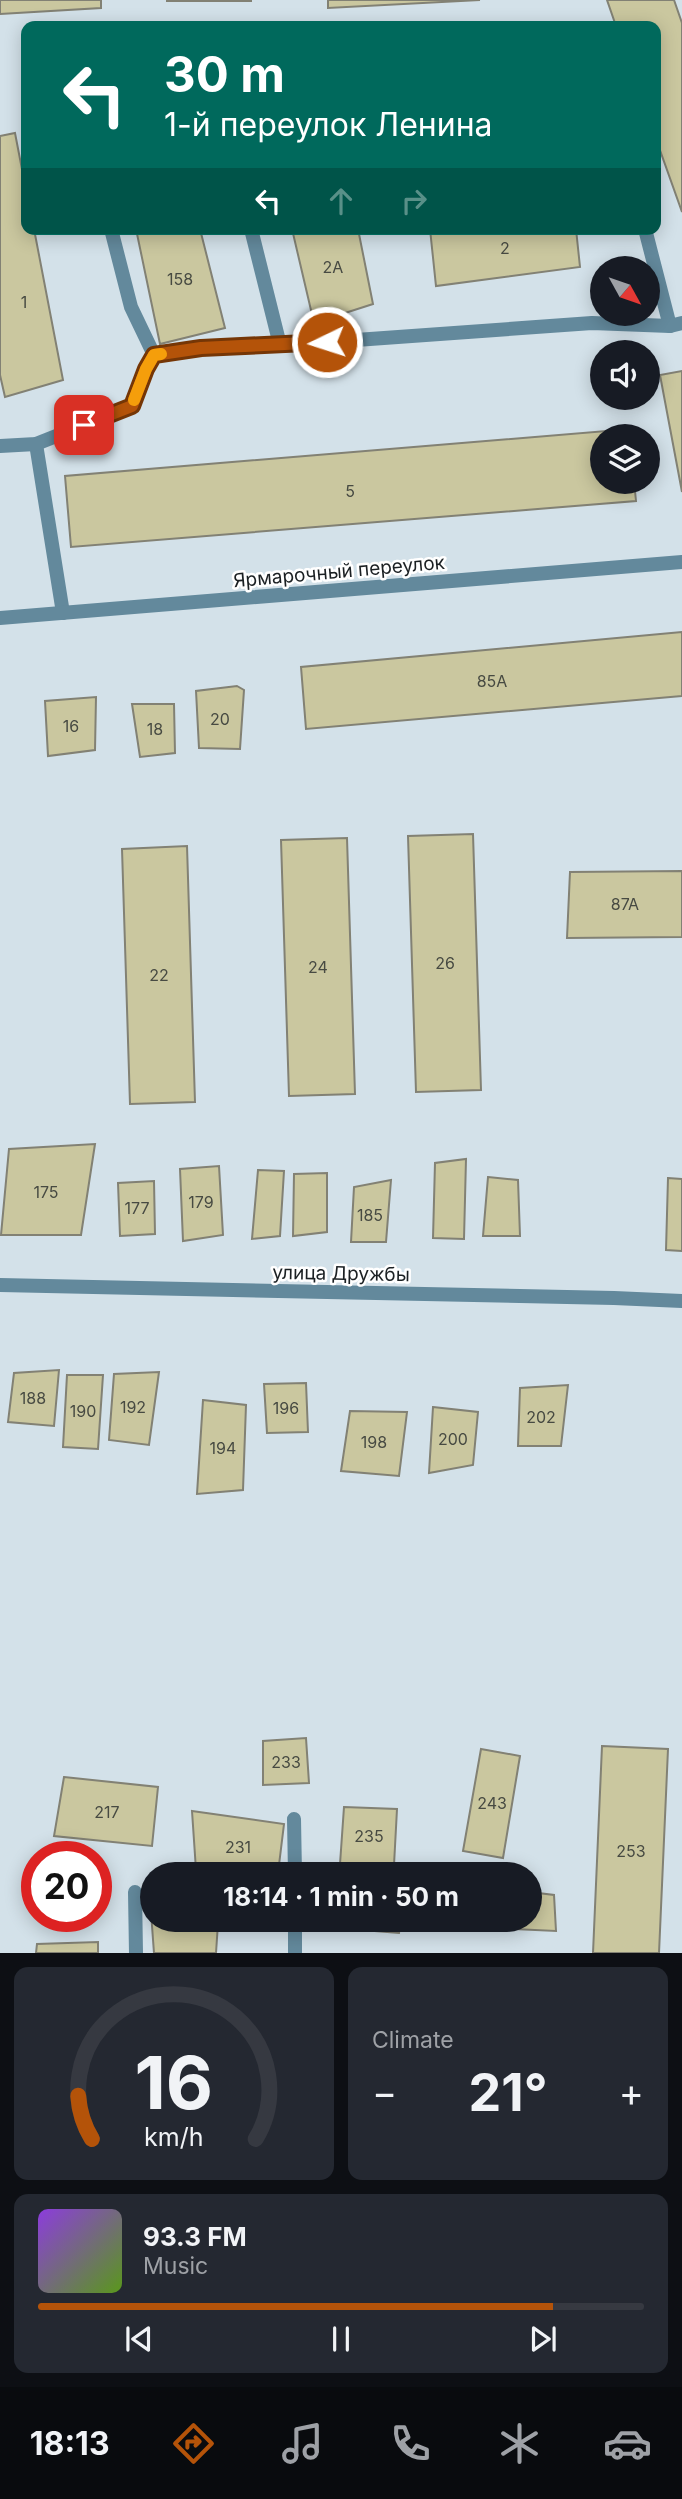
<!DOCTYPE html>
<html lang="en">
<head>
<meta charset="utf-8">
<style>
  :root { --surface:#171b24; --page:#242831; --text:#f1f3f6; --muted:#9ea1a6; --line:#363941; --accent:#b45309 }
  body { margin:0; font-family:Inter,sans-serif; background:var(--page); color:var(--text); height:100vh; display:flex; flex-direction:column; font-size:26px; white-space:nowrap }
  * { box-sizing:border-box; margin:0 }
  p { font-size:23px; color:var(--muted) }
  .icon { flex:none; width:38px; height:38px; fill:none; stroke:currentColor; stroke-width:2; stroke-linecap:round; stroke-linejoin:round }
  .map { position:relative; height:1953px; overflow:hidden }
  .side { display:flex; flex-direction:column; gap:14px; padding:14px; background:#0d0f14; flex:1 }
  .side>* { flex:none }
  .hud { position:absolute; left:21px; top:21px; width:640px; height:214px; border-radius:14px; box-shadow:0 4px 18px #0003; background:#00695c; color:#fff; overflow:hidden }
  .needle { width:46px; rotate:130deg }
  .buttons { position:absolute; left:590px; top:256px; display:grid; gap:14px }
  .buttons a { display:grid; place-items:center; width:70px; height:70px; border-radius:50%; background:var(--surface); box-shadow:0 4px 18px #0003; font-size:35px }
  .speed { position:absolute; left:21px; top:1841px; display:flex; gap:14px; font-size:35px; font-weight:700; text-align:center }
  .speed>* { display:grid; place-content:center; width:91px; height:91px; border-radius:50%; background:var(--surface); box-shadow:0 4px 18px #0003; line-height:1 }
  .speed .limit { border:10px solid #d22; background:#fff; color:#111 }
  .pin { position:absolute; display:grid; place-items:center; width:60px; height:60px; color:#fff; margin:-30px; border-radius:14px; box-shadow:0 4px 10px #0006 }
  .me { position:absolute; width:77px; margin:-38px; rotate:266deg; stroke-linejoin:round; filter:drop-shadow(0 0 5px #0008) }
  .turn { display:flex; align-items:center; gap:24px; height:147px; padding:0 28px; font-size:32px }
  .turn .icon { width:91px; height:91px; stroke-width:2.5 }
  .turn b { display:block; font-size:49px; line-height:60px }
  .lanes { display:flex; align-items:center; height:66px; padding:0 28px; background:#0003; justify-content:center; gap:35px; direction:ltr }
  .lanes .off { opacity:.35 }
  .big { font-size:52px; font-weight:700; line-height:1.1 }
  .side .card { flex:1; display:flex; flex-direction:column; justify-content:center; gap:10px; min-width:0; padding:0 24px; border-radius:14px; background:var(--page) }
  .side .dial { align-items:center; gap:0 }
  .dial svg { height:182px; overflow:visible; fill:none; stroke:var(--line); stroke-width:7; stroke-linecap:round; text-anchor:middle }
  .dial text { fill:var(--text); stroke:none }
  .song { display:flex; align-items:center; gap:21px }
  .cover { width:84px; height:84px; border-radius:10px; background:linear-gradient(135deg,hsl(270 70% 55%),hsl(90 70% 35%)) }
  .played { height:7px; border-radius:4px; background:linear-gradient(90deg,var(--accent) 85%,var(--line) 85%) }
  .keys { display:flex; justify-content:space-around; direction:ltr }
  .heat { display:flex; justify-content:space-between; align-items:center; font-size:38px; direction:ltr }
  .side .tiles { flex:1; display:grid; gap:14px; grid-template-columns:1fr 1fr }
  .card:last-child { grid-column:span 2 }
  .trip { position:absolute; left:140px; top:1862px; width:402px; height:70px; border-radius:35px; background:var(--surface); box-shadow:0 4px 18px #0003; font-weight:700; line-height:70px; text-align:center }
  .tab-bar { display:flex; height:112px; justify-content:space-around; align-items:center; background:#090b0e; color:var(--muted) }
  .tab-bar .icon { width:49px; height:49px }
  .tab-bar .current { color:var(--accent) }
  .tab-bar b { font-size:32px; color:var(--text) }
  .map>svg:first-child { display:block }
</style>
</head>
<body>
<div class="map">
<svg width="682" height="1953" viewBox="0 0 682 1953">
  <rect width="100%" height="100%" fill="#d3e1e9"/>
  <g fill="#cac79f" stroke="#828174" stroke-width="2">
    <path d="M0,0H101V8L0,14Z"/>
    <rect x="167" y="0" width="84" height="1"/>
    <path d="M328,0H480L328,8Z"/>
    <path d="M607,0H674L682,23V212L656,139V26H616Z"/>
    <path d="M15,133L26,190V229H34L63,380L5,397L0,375V136Z"/>
    <path d="M136,229H200L225,328L160,344Z"/>
    <path d="M292,229H358L373,304L314,323Z"/>
    <path d="M430,229H576L580,267L436,286Z"/>
    <path d="M682,371V492L660,375Z"/>
    <path d="M630,429L631,436H602V481H634L636,501L71,547L65,476Z"/>
    <path d="M682,632V696L306,729L301,667Z"/>
    <path d="M237,686L244,690L240,749L199,748L196,691Z"/>
    <path d="M96,697L95,750L48,756L45,701Z"/>
    <path d="M132,704H174L175,753L140,757Z"/>
    <path d="M473,834L481,1090L416,1092L408,836Z"/>
    <path d="M347,838L355,1094L289,1096L281,840Z"/>
    <path d="M187,846L195,1102L130,1104L122,849Z"/>
    <path d="M682,871V937L567,938L570,872Z"/>
    <path d="M95,1144L81,1235H1L9,1149Z"/>
    <path d="M466,1159L464,1239L433,1238L435,1163Z"/>
    <path d="M219,1166L223,1235L183,1241L180,1169Z"/>
    <path d="M258,1170L284,1171L280,1236L252,1239Z"/>
    <path d="M327,1173V1232L293,1236L294,1174Z"/>
    <path d="M488,1177L518,1180L520,1236H483Z"/>
    <path d="M668,1178L682,1179V1251L666,1250Z"/>
    <path d="M391,1180L386,1242H351L354,1187Z"/>
    <path d="M154,1181L155,1234L120,1236L118,1183Z"/>
    <path d="M59,1370L54,1426L8,1422L14,1373Z"/>
    <path d="M159,1372L149,1445L109,1440L114,1374Z"/>
    <path d="M67,1375H103L98,1449L63,1447Z"/>
    <path d="M306,1383L308,1432L267,1433L264,1384Z"/>
    <path d="M568,1385L561,1446H518L520,1388Z"/>
    <path d="M203,1400L246,1405L243,1490L197,1494Z"/>
    <path d="M433,1407L478,1412L473,1465L429,1473Z"/>
    <path d="M350,1411L407,1412L399,1476L341,1471Z"/>
    <path d="M306,1738L309,1783L263,1785V1741Z"/>
    <path d="M602,1746L668,1749L659,1953H593Z"/>
    <path d="M481,1749L520,1756L503,1858L463,1851Z"/>
    <path d="M64,1777L158,1787L152,1846L54,1836Z"/>
    <path d="M344,1807L397,1809L394,1865L340,1864Z"/>
    <path d="M192,1811L284,1824L278,1873L196,1870Z"/>
    <path d="M530,1892L554,1895L556,1931L450,1926L451,1920H530Z"/>
    <path d="M151,1912L152,1920H199L218,1923L216,1953H154Z"/>
    <path d="M337,1920H401L399,1933L337,1928Z"/>
    <path d="M98,1942V1953H36L37,1944Z"/>
  </g>
  <g fill="none" stroke-linecap="round" stroke-linejoin="round">
    <g stroke="#63899c" stroke-width="14">
      <path d="M111,229L131,307L154,355"/>
      <path d="M251,229L280,345"/>
      <path d="M645,229L670,326"/>
      <path d="M36,444L63,613"/>
      <path d="M0,446L36,444L132,406L146,369L154,355L201,348L300,344L592,323L670,326L682,323"/>
    </g>
    <g stroke="#63899c" stroke-width="14">
      <path d="M0,618L682,562"/>
      <path d="M0,1285L614,1298L682,1301"/>
      <path d="M294,1819L295,1874"/>
      <path d="M135,1892L136,1953"/>
      <path d="M295,1920V1953"/>
    </g>
  </g>
  <g fill="none" stroke-linecap="round" stroke-linejoin="round">
    <defs>
      <path id="route" d="M84,425L132,406L146,369L154,355L201,348L327,342"/>
    </defs>
    <use href="#route" stroke="#753606" stroke-width="18"/>
    <use href="#route" stroke="#b45309" stroke-width="12"/>
    <path stroke="#f59e0b" stroke-width="12" d="M134,400L146,369L154,355L161,354"/>
  </g>
  <g text-anchor="middle" stroke-width="5" stroke-linejoin="round" paint-order="stroke">
    <g font-size="16" fill="#474a42">
      <text x="505" y="254">2</text>
      <text x="333" y="273">2А</text>
      <text x="180" y="285">158</text>
      <text x="24" y="308">1</text>
      <text x="350" y="497">5</text>
      <text x="492" y="687">85А</text>
      <text x="220" y="725">20</text>
      <text x="71" y="732">16</text>
      <text x="155" y="735">18</text>
      <text x="625" y="910">87А</text>
      <text x="445" y="969">26</text>
      <text x="318" y="973">24</text>
      <text x="159" y="981">22</text>
      <text x="46" y="1198">175</text>
      <text x="201" y="1208">179</text>
      <text x="137" y="1214">177</text>
      <text x="370" y="1221">185</text>
      <text x="33" y="1404">188</text>
      <text x="133" y="1413">192</text>
      <text x="286" y="1414">196</text>
      <text x="83" y="1417">190</text>
      <text x="541" y="1423">202</text>
      <text x="453" y="1445">200</text>
      <text x="374" y="1448">198</text>
      <text x="223" y="1454">194</text>
      <text x="286" y="1768">233</text>
      <text x="492" y="1809">243</text>
      <text x="107" y="1818">217</text>
      <text x="369" y="1842">235</text>
      <text x="238" y="1853">231</text>
      <text x="631" y="1857">253</text>
    </g>
    <g font-size="19" fill="#1b2023" stroke="#fff">
      <text transform="translate(339 571) rotate(-5)" y="7">Ярмарочный переулок</text>
      <text transform="translate(341 1273) rotate(1)" y="7">улица Дружбы</text>
    </g>
  </g>
</svg>
<div class="buttons">
<a><svg class="needle" viewBox="-14 -14 28 28"><path d="M0-13l5 13h-10z" fill="#e53935"/><path d="M0 13l5-13h-10z" fill="#9ea1a6"/></svg></a>
<a><svg class="icon" aria-label="sound" viewBox="0 0 24 24"><path d="M4 9h4l5-4v14l-5-4H4zM17 9q2 3 0 6"/></svg></a>
<a><svg class="icon" aria-label="layers" viewBox="0 0 24 24"><path d="M12 4l9 5-9 5-9-5zM3 14l9 5 9-5"/></svg></a>
</div>
<div class="speed"><div class="limit">20</div></div>
<div class="pin" style="left:84px;top:425px;background:#d93025"><svg class="icon" aria-label="arrive" viewBox="0 0 24 24"><path d="M6 21V4h12l-3 4 3 4H6"/></svg></div>
<svg class="me" style="left:327px;top:342px" viewBox="-20 -20 40 40"><circle r="17" fill="#b45309" stroke="#fff" stroke-width="3"/><path d="M0-11L8 9 0 5-8 9z" fill="#fff"/></svg>
<div class="trip">18:14 · 1 min · 50 m</div>
<div class="hud">
<div class="turn"><svg class="icon" aria-label="left" viewBox="0 0 24 24"><path d="M17 20v-9H6M10 6l-5 5 5 5"/></svg><div><b>30 m</b>1-й переулок Ленина</div></div>
<div class="lanes"><svg class="icon" aria-label="left" viewBox="0 0 24 24"><path d="M17 20v-9H6M10 6l-5 5 5 5"/></svg><svg class="icon off" aria-label="ahead" viewBox="0 0 24 24"><path d="M12 20V5M6 11l6-6 6 6"/></svg><svg class="icon off" aria-label="right" viewBox="0 0 24 24"><path d="M7 20v-9h11M14 6l5 5-5 5"/></svg></div>
</div>
</div>
<section class="side">
<div class="tiles">
<div class="card dial"><svg viewBox="0 0 100 80">
<path d="M14 69A42 42 0 1 1 86 69"/>
<path d="M14 69A42 42 0 0 1 8 50" stroke="#b45309"/>
<text x="50" y="56" font-size="32" font-weight="700">16</text>
<text x="50" y="72" font-size="11">km/h</text>
</svg></div>
<div class="card"><p>Climate</p>
<div class="heat"><a>−</a><b class="big">21°</b><a>+</a></div>
</div>
<div class="card">
<div class="song"><i class="cover"></i><div><b>93.3 FM</b><p>Music</p></div></div>
<div class="played"></div>
<div class="keys"><svg class="icon" aria-label="previous" viewBox="0 0 24 24"><path d="M18 5L8 12l10 7zM5 5v14"/></svg><svg class="icon" aria-label="pause" viewBox="0 0 24 24"><path d="M8 5v14M16 5v14"/></svg><svg class="icon" aria-label="next" viewBox="0 0 24 24"><path d="M6 5l10 7-10 7zM19 5v14"/></svg></div>
</div>
</div>
</section>
<nav class="tab-bar">
<b>18:13</b>
<svg class="icon current" aria-label="directions" viewBox="0 0 24 24"><path d="M12 3l9 9-9 9-9-9zM9 14v-3h6M13 9l2 2-2 2"/></svg>
<svg class="icon" aria-label="music" viewBox="0 0 24 24"><path d="M9 18V5l10-2v13"/><circle cx="6" cy="18" r="3"/><circle cx="16" cy="16" r="3"/></svg>
<svg class="icon" aria-label="phone" viewBox="0 0 24 24"><path d="M5 4h4l2 5-3 2q2 4 5 5l2-3 5 2v4C11 20 4 13 5 4z"/></svg>
<svg class="icon" aria-label="climate" viewBox="0 0 24 24"><path d="M12 3v18M4 7l16 10M4 17L20 7"/></svg>
<svg class="icon" aria-label="car" viewBox="0 0 24 24"><path d="M5 17H2v-5l4-1 3-4h7l3 4 3 1v5h-3M9 17h6M6 11h13"/><circle cx="7" cy="17" r="2"/><circle cx="17" cy="17" r="2"/></svg>
</nav>
</body>
</html>
